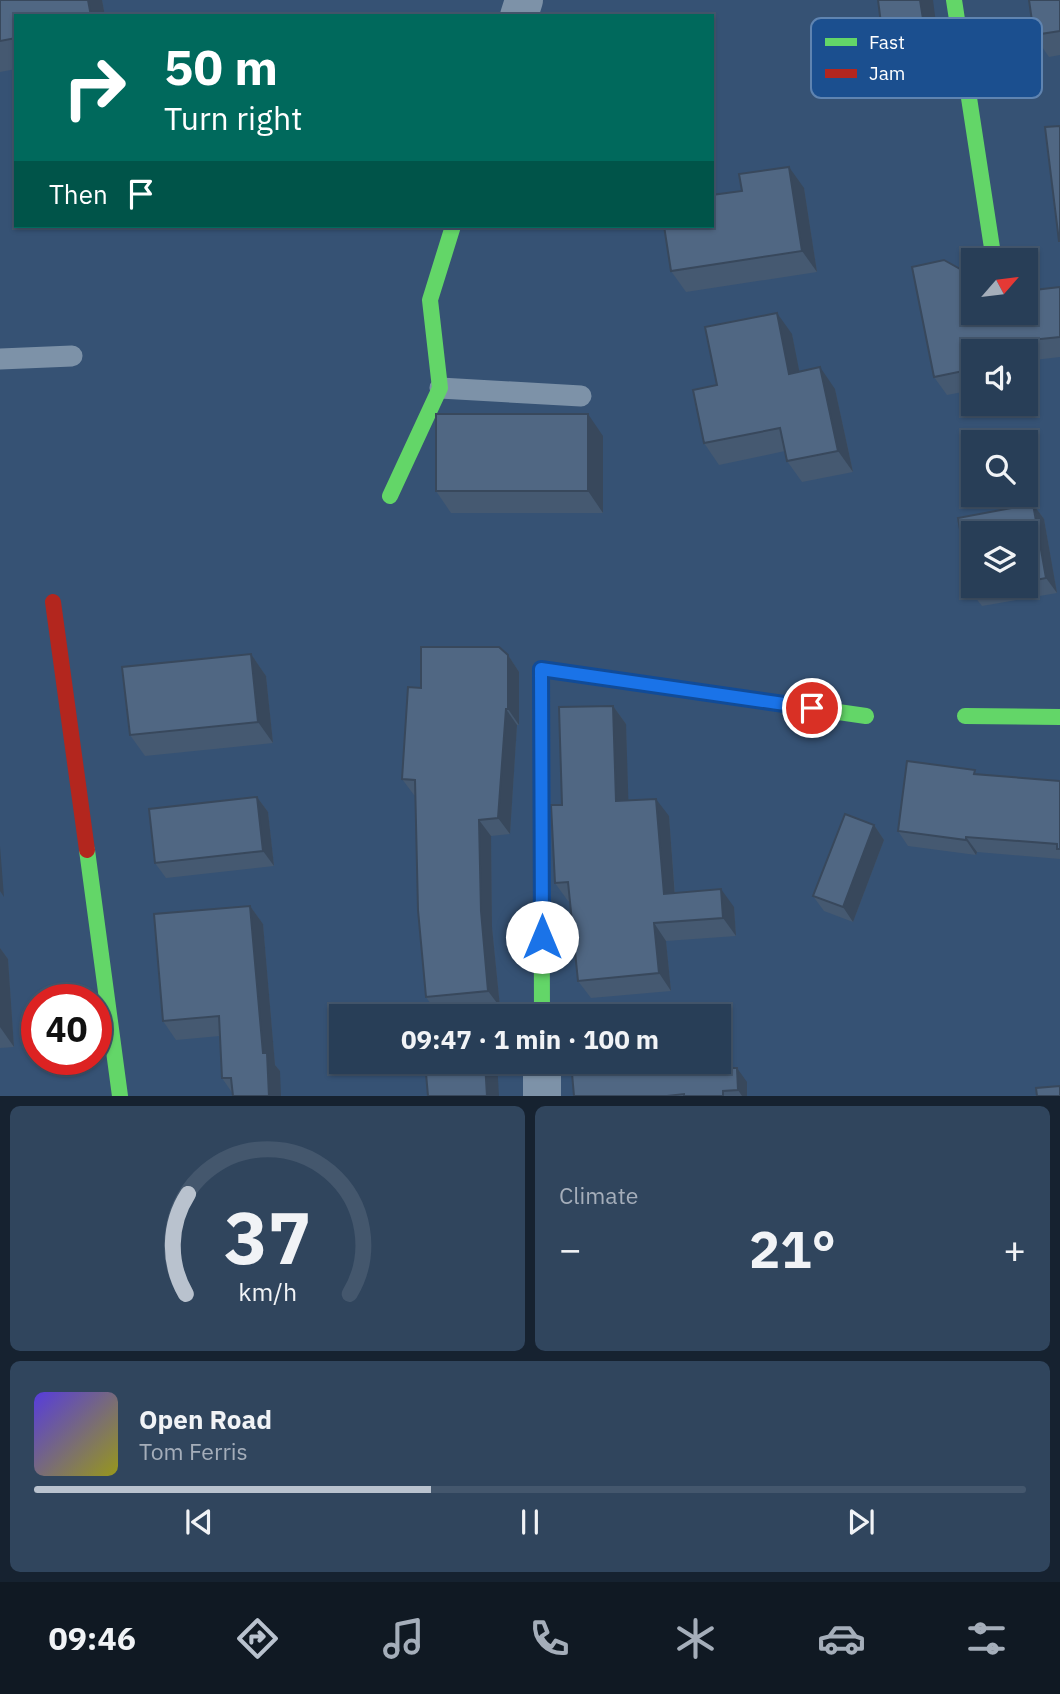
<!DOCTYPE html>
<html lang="en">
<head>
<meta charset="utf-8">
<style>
  :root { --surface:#283e57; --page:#30455d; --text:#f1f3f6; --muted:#a5aeba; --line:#44576d; --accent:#b9c2ce }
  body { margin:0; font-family:"IBM Plex Sans",sans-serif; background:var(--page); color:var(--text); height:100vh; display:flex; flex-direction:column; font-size:26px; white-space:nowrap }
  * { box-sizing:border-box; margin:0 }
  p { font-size:23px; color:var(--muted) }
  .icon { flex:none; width:38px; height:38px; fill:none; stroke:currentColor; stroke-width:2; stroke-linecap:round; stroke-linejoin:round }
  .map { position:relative; height:1096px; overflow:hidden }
  .sheet { display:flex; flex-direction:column; gap:10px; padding:10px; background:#162230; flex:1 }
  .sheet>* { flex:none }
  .banner { position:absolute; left:14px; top:14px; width:700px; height:214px; border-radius:0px; box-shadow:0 2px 5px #0004,0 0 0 2px var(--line); background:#00695c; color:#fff; overflow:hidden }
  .needle { width:46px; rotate:62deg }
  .controls { position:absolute; left:961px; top:248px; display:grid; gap:14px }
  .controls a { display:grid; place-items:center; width:77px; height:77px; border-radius:0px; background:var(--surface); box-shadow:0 2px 5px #0004,0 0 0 2px var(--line); font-size:35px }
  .speed { position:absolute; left:21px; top:984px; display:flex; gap:14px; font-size:35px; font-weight:700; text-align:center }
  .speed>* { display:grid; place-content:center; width:91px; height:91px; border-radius:50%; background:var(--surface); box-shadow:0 2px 5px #0004,0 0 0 2px var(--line); line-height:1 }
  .speed .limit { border:10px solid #d22; background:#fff; color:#111 }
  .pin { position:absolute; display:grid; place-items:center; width:60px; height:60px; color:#fff; margin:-30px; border:4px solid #fff; border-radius:50%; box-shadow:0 2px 7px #0007 }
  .me { position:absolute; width:77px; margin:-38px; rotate:0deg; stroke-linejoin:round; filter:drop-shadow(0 0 5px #0008) }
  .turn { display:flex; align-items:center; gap:24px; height:147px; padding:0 35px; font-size:32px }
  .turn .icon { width:91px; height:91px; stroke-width:2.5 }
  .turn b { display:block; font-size:49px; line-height:60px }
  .then { display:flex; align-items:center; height:66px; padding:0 35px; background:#0003; gap:14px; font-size:26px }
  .big { font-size:52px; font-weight:800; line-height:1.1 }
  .sheet .card { flex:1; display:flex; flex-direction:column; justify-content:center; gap:10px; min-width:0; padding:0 24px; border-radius:10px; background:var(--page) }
  .sheet .dial { align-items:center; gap:0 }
  .dial svg { height:182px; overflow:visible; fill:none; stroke:var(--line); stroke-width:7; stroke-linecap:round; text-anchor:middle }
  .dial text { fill:var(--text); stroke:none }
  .song { display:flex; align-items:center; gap:21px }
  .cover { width:84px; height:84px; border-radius:10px; background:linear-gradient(135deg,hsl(250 70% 55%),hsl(60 70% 35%)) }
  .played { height:7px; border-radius:4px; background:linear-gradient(90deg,var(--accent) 40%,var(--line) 40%) }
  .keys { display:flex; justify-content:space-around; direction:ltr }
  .heat { display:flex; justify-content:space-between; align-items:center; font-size:38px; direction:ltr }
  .sheet .tiles { flex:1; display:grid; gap:10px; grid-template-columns:1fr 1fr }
  .card:last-child { grid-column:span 2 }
  .trip { position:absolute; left:329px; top:1004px; width:402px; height:70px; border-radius:0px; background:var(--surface); box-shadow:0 2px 5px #0004,0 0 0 2px var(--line); font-weight:800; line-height:70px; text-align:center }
  .tabs { display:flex; height:112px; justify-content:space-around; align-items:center; background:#101923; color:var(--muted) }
  .tabs .icon { width:49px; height:49px }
  .tabs .current { color:var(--accent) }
  .tabs b { font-size:32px; color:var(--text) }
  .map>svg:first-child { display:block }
</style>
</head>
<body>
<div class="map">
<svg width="1060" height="1096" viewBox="0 0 1060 1096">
  <rect width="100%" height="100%" fill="#365274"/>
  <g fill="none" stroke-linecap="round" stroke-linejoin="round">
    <g stroke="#7d92a8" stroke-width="21">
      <path d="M0,359L72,356"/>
      <path d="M440,388L581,396"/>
    </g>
    <g stroke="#7d92a8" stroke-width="38">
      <path d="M519,16L524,0"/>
      <path d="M542,1062V1096"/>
    </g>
    <g stroke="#63d668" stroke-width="16">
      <path d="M954,0L994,261"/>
      <path d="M390,496L440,388L430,300L453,226"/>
      <path d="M965,716L1060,717"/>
      <path d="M87,850L120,1096"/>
      <path d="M542,1017L541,669L866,716"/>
    </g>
    <path stroke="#b3261e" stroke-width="16" d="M53,602L87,850"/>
  </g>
  <g fill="#455971" fill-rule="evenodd">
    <path d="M0,0H102L105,16H16V69L0,72Z"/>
    <path d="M1060,0V55L1049,57L1034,35Z"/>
    <path d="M932,3L939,47L898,53L882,31Z"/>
    <path d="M804,188L817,272L686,292L671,271Z"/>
    <path d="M967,273L973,281V313L1060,287V357L1026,361V352H973V390L947,395L934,377Z"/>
    <path d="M792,334L799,371L835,389L853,472L802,482L787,461L785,451L719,465L704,443L717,385Z"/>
    <path d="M603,436V513H451L436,491Z"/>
    <path d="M1033,504L1044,519L1057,593L982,606L971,592L958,518ZM973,534H1026V586H973Z"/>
    <path d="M251,654L266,676L273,743L145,756L130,735Z"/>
    <path d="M508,655L519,672V725H517L510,834L491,836L492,927L500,1007L437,1013L426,997L415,795H414L402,779L421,688Z"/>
    <path d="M613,706L626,724L628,800L669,816L675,893L734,907L736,936L666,941L671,991L591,998L578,981L570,901H568L555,883L562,805Z"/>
    <path d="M977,774L1060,781V859L977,852L976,855L908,846L898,831Z"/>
    <path d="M257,797L268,812L274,866L166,878L155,863Z"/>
    <path d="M874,825L884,840L853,922L824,911L813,896Z"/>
    <path d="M250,906L263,924L275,1065L280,1071L233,1094L222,1078L220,1036L176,1040L163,1021Z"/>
    <path d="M0,948L8,959L14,1047L0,1048Z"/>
    <path d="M669,1068L747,1082V1096H574Z"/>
  </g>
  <g fill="#38485c">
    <path d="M88,0H102L105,16H91Z"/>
    <path d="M920,0H933L939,47L924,25Z"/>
    <path d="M789,167L804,188L817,272L802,251Z"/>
    <path d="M967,273L973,281V298L972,296Z"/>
    <path d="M777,313L792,334L804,395L789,374Z"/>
    <path d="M820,367L835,389L853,472L838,451Z"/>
    <path d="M588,414L603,436V513L588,491Z"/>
    <path d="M1033,504L1044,519L1057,593L1046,578Z"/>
    <path d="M251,654L266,676L273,743L258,722Z"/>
    <path d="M508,655L519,672V725L508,709Z"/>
    <path d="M613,706L626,724L629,819L616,801Z"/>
    <path d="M506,709L517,725L510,834L498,818Z"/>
    <path d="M257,797L268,812L274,866L263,851Z"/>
    <path d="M656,799L669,816L676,911L664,894Z"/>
    <path d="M479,820L491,836L492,927L500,1007L488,991L481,911Z"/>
    <path d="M874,825L884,840L853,922L843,907Z"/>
    <path d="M966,837L977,852L976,855L966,840Z"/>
    <path d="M0,846L4,897L0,891Z"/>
    <path d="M721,889L734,907L736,936L723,918Z"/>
    <path d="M250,906L263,924L275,1065L280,1071L281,1096H269L263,1053Z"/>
    <path d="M654,923L666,941L671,991L659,973Z"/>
    <path d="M0,948L8,959L14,1047L0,1027Z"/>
    <path d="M485,1062H497L499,1096H487Z"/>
    <path d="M660,1062H668L670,1081L660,1068Z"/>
    <path d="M737,1068L747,1082V1096H742L738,1090Z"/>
  </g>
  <g fill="#506783" stroke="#38485c" stroke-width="2">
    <path d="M0,0H88L91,16H16V38L0,41Z"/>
    <path d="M878,0H920L924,25L882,31Z"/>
    <path d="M1029,0H1060V31L1034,35Z"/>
    <path d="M1060,126V241H1059L1045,127Z"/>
    <path d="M789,167L802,251L671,271L664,226H712V195L742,191L739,174Z"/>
    <path d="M944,260L967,273L972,296H973V313H1026V291L1060,287V337L982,345L983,352H973V369L934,377L912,267Z"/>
    <path d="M777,313L789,374L820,367L838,451L787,461L780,428L704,443L693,390L717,385L705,327Z"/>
    <rect x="436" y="414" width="152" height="77"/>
    <path d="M1033,504L1046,578L1026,582V534H973V586H1000L971,592L958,518Z"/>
    <path d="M421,647H499L508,655V709H506L498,818L479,820L481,911L488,991L426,997L418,910L415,780L402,779L408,687L421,688Z"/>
    <path d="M251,654L258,722L130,735L122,667Z"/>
    <path d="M613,706L616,801L656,799L664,894L721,889L723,918L654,923L659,973L578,981L568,882L555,883L551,805H562L559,707Z"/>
    <path d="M907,761L975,770L974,774L1060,781V849H1057V844L966,837V840L898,831Z"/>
    <path d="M257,797L263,851L155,863L149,809Z"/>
    <path d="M845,814L874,825L843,907L813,896Z"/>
    <path d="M250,906L263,1053H267L269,1096H233L231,1078H222L219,1016L163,1021L154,914Z"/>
    <path d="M425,1062H485L487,1096H428Z"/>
    <path d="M571,1062H660V1068H737L738,1090L723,1091V1096H684V1094L667,1096H574Z"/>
    <path d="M1060,1086V1096H1037L1036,1088Z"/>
  </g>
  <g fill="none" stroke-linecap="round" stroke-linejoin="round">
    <defs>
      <path id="route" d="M542,937L541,669L812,708"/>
    </defs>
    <use href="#route" stroke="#114b97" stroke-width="18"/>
    <use href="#route" stroke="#1a73e8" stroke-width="12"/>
  </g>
  <rect x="811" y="18" width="231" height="80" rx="10" fill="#1b4f8f" stroke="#5f84b1" stroke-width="2"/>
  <rect x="825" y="38" width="32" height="8" fill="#63d668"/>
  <rect x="825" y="69" width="32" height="9" fill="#b3261e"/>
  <g font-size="19" fill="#fff">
    <text x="869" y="49">Fast</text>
    <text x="869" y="80">Jam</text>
  </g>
</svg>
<div class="controls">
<a><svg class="needle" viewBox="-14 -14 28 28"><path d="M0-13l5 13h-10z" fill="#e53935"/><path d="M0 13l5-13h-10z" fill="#a5aeba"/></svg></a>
<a><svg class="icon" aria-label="sound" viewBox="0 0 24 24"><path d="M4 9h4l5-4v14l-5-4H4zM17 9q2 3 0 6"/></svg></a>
<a><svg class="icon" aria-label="search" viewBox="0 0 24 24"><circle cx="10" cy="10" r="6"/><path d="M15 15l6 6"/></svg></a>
<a><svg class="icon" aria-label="layers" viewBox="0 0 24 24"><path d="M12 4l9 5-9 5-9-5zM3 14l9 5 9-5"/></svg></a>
</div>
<div class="speed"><div class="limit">40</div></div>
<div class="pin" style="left:812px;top:708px;background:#d93025"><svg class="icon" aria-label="arrive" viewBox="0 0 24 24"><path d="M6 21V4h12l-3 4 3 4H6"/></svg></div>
<svg class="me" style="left:542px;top:937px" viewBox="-20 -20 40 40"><circle r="19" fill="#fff"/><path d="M0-13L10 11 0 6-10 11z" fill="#1a73e8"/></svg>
<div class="trip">09:47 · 1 min · 100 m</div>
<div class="banner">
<div class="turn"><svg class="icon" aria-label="right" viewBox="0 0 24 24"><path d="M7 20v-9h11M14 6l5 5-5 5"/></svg><div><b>50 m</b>Turn right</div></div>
<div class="then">Then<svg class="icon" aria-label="arrive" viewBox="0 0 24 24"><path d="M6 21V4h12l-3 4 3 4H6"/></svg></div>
</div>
</div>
<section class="sheet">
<div class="tiles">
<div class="card dial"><svg viewBox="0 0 100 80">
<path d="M14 69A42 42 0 1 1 86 69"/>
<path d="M14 69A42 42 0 0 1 15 25" stroke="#b9c2ce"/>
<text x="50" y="56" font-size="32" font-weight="700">37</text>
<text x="50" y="72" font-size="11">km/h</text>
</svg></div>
<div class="card"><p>Climate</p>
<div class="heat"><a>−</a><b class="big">21°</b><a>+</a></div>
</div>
<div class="card">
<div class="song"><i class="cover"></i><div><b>Open Road</b><p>Tom Ferris</p></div></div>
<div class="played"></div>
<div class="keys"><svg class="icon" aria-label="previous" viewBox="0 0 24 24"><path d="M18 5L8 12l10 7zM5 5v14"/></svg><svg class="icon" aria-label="pause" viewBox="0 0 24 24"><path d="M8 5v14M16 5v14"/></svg><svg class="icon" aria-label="next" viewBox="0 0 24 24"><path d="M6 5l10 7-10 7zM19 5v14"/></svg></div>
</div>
</div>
</section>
<nav class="tabs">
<b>09:46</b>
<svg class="icon current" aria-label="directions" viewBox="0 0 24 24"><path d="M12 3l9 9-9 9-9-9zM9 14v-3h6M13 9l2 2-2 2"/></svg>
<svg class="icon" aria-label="music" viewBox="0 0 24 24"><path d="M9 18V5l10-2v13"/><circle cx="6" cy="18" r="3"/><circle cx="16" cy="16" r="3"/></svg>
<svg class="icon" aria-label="phone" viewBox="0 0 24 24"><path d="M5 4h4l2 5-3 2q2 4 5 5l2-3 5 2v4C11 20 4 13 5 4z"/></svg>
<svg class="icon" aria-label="climate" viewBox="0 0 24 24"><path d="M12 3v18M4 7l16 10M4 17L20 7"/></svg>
<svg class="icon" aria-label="car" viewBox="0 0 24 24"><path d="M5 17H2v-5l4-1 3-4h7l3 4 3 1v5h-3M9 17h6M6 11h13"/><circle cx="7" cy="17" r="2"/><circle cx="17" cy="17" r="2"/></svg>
<svg class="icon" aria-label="filters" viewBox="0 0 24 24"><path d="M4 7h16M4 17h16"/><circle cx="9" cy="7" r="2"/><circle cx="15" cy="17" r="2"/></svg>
</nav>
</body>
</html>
